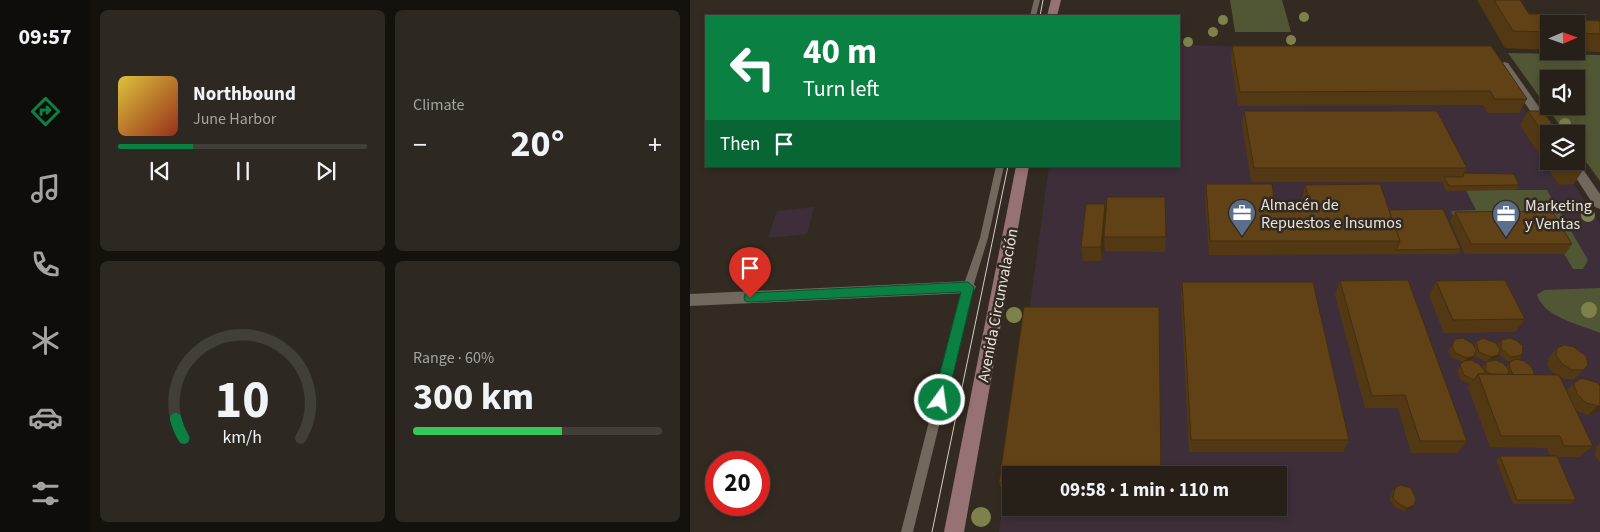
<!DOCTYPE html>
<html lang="en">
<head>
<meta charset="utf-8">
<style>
  :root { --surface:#262019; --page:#2e2822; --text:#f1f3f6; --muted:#a4a3a2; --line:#423e38; --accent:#0b8043 }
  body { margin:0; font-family:"Source Sans 3",sans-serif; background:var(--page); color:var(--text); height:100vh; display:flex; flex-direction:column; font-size:19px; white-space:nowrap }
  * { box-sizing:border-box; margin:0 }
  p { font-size:16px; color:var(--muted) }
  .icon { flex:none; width:28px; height:28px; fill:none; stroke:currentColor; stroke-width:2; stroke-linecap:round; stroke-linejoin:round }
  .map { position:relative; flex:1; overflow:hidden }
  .panel { display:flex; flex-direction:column; gap:10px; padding:10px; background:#15120e; width:600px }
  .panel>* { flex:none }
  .hud { position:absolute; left:15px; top:15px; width:475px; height:152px; border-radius:0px; box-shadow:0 2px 8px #0003,0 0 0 1px var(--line); background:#0b8043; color:#fff; overflow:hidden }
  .needle { width:32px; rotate:88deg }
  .tools { position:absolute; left:850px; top:15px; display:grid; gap:10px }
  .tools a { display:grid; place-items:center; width:45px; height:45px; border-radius:0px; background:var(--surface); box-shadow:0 2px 8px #0003,0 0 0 1px var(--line); font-size:25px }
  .speed { position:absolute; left:15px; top:451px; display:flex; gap:10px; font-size:25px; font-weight:700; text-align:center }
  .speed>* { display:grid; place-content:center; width:65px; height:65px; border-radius:50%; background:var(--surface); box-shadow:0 2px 8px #0003,0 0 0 1px var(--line); line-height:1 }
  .speed .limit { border:8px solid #d22; background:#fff; color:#111 }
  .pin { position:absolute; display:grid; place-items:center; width:42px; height:42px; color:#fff; margin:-51px -21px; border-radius:50% 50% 50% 0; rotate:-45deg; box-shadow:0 0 5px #0007 }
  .pin .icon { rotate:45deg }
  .me { position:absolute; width:55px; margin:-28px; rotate:14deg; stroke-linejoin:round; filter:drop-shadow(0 0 4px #0008) }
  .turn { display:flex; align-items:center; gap:18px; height:105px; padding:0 15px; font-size:22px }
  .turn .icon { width:65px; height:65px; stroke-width:2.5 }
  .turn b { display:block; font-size:35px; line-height:42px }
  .then { display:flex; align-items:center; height:48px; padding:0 15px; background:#0003; gap:10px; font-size:19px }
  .big { font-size:38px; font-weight:700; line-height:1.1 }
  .panel .card { flex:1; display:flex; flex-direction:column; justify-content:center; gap:8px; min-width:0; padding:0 18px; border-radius:8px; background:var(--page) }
  .panel .dial { align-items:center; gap:0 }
  .dial svg { height:130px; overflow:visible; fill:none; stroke:var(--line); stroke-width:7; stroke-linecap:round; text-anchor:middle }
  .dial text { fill:var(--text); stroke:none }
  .song { display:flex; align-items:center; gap:15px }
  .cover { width:60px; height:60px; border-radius:8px; background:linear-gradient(135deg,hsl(50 70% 55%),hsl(10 70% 35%)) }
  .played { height:5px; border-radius:2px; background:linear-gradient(90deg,var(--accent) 30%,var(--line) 30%) }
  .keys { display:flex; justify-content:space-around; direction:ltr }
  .heat { display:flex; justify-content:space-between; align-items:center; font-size:28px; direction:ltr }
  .charge { height:8px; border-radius:4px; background:linear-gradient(90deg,#34c759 60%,var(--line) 0) }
  .panel .tiles { flex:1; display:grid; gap:10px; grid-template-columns:repeat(2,1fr) }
  .trip { position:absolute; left:312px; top:466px; width:285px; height:50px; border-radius:0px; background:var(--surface); box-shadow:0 2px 8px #0003,0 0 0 1px var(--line); font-weight:700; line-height:50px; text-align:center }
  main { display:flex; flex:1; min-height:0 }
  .menu { display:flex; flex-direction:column; width:90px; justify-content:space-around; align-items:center; background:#0f0d0a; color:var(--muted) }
  .menu .icon { width:35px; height:35px }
  .menu .current { color:var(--accent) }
  .menu b { font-size:22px; color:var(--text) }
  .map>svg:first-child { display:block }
</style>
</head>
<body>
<main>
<nav class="menu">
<b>09:57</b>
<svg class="icon current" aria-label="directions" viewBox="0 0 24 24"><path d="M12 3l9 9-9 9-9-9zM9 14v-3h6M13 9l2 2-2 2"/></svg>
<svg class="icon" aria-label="music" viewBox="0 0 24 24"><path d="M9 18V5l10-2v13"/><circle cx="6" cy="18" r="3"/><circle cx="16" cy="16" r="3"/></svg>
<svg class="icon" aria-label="phone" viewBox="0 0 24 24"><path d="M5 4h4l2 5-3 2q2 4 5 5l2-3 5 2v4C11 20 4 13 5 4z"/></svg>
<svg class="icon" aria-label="climate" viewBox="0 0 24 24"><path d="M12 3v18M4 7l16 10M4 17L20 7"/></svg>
<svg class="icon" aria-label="car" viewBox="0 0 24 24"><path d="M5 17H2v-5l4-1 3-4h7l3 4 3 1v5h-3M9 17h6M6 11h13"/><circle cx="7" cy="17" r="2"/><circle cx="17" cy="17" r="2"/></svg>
<svg class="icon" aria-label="filters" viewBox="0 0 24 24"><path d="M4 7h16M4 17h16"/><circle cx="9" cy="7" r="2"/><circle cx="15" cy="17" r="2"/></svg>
</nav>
<section class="panel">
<div class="tiles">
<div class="card">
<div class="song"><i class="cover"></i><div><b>Northbound</b><p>June Harbor</p></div></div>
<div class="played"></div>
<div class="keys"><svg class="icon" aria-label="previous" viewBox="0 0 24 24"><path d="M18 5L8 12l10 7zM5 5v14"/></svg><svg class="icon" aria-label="pause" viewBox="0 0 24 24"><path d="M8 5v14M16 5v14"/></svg><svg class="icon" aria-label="next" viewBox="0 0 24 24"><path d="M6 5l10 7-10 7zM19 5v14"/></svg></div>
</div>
<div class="card"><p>Climate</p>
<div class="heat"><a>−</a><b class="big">20°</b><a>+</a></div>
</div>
<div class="card dial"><svg viewBox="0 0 100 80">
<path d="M14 69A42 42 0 1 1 86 69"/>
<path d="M14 69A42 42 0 0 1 9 57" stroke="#0b8043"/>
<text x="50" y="56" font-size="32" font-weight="700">10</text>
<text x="50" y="72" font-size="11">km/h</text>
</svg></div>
<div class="card"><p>Range · 60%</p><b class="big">300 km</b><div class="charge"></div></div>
</div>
</section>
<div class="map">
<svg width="910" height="532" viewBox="0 0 910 532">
  <rect width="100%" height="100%" fill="#332b21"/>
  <g fill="#3d2e3a" fill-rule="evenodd">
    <path d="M489,45L795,52L845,125L859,161H869L910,224V532H309L359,166H489ZM321,475H589V508H321Z"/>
    <path d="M124,207L117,234L78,238L87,211Z"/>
  </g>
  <g fill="#515734" fill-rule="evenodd">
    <path d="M540,0H592L601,32H545Z"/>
    <path d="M818,53L910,55V181L886,148V134H876ZM859,79H886V106H859Z"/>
    <path d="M776,190H857L898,260L893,269H883L855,221L766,222L761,211L786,210Z"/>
    <path d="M910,288V333C889,324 855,318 847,295L854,290Z"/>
  </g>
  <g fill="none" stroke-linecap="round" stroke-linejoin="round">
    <g fill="#72695e" fill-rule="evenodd">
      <path d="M344,0H350L346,16H340Z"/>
      <path d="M306,166H314L298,238L283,287L223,532H211L273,287L290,238Z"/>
    </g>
    <g fill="#72695e" fill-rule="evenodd">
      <path d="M814,62L818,63L868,134H859L858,137L809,65Z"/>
      <path d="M886,159L910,194V209L905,207L875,161H886Z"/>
      <path d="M278,281L283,283L286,287L283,291L278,293L0,306V294Z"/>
    </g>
    <g fill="#977272" fill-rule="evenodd">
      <path d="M361,0H371L367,16H357Z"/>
      <path d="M326,166H339L274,532H254Z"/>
    </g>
    <g stroke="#d3cdc7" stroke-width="1">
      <path d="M350,16L353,0"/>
      <path d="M242,532L318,166"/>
    </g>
  </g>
  <g fill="#7e824a">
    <circle cx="614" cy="17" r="5"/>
    <circle cx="533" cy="20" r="5"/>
    <circle cx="523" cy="32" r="5"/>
    <circle cx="601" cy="40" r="5"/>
    <circle cx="498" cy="42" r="5"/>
    <circle cx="875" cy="124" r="6"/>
    <circle cx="898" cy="215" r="7"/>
    <circle cx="899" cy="310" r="8"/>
    <circle cx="324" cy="315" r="8"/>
    <circle cx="291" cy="517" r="10"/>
  </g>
  <g fill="#533913" fill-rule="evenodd">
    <path d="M787,0H830L839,14L856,19L910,21V52L886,51V24H859V50L815,48Z"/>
    <path d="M542,46H801L837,99L829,113H798L793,105L548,106L541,60Z"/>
    <path d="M554,111L777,168L774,173L829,185L826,190L756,191L752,182H561L552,125Z"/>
    <path d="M838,111L859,134V161H886L893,170L884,184L869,185L830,125Z"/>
    <path d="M516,184L585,204L613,203L612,199L615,185L699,210L771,249L768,254L519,255L515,198Z"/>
    <path d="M415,204L416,215L476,237L475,252L415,251L414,235L412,261H393L391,247Z"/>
    <path d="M765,212L882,244L875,254H775L760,221Z"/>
    <path d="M650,281L777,441L767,453H721L708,408H675L645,295Z"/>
    <path d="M746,281L835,319L825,332L754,333L739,295Z"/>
    <path d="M492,282L659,440L653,452H499L491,296Z"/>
    <path d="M765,339L784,345L786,342L807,345L811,340L832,355L829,360L844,375H867L863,373L857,365L859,357L867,348L898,365L884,379H874L870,376L876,391L885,382L910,386L907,412L898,415L886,411L903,446L889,457H867L886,500L881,504H823L806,460L810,456H860L857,448L800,447L778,387L780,384L770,380L767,370L773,362L762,358L758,351ZM785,354L786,357L797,362H796L792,367L781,360ZM808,354L818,361H823L820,362L817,367L804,360Z"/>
    <path d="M910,443V462L905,456L906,447Z"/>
    <path d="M321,475V494H314L309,483Z"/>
    <path d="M705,488L724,505L721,509L714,511L706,508L700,501L702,491Z"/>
    <path d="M538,508H556L553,513L544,514L538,509Z"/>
  </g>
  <g fill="#432e0f">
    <path d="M415,204L416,218L412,261L411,247Z"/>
    <path d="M808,355L804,360L798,362L801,357Z"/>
    <path d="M784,356L781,361L774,363L777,358Z"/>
    <path d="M908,406H910V409L907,412L898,415Z"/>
    <path d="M724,505L721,509L714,511L717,508Z"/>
  </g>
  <g fill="#604216" stroke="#432e0f">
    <path d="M804,0H830L839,14H852L856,19L910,21V34L886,33V24H859V32L823,31Z"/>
    <path d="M542,46H801L837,99H805L800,91L550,92Z"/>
    <path d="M554,111H747L777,168H564Z"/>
    <path d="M838,111H853L869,134H859V142Z"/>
    <path d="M886,160L893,170H878L872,161H886Z"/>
    <path d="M774,173L824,174L829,185L759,186L754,177H773Z"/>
    <path d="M516,184H582L585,204L620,203L615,185L690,184L710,241H520Z"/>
    <path d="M417,197H475L476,237H414Z"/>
    <path d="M396,204H415L411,247H391Z"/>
    <path d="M753,209L771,249L706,250L710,241L699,210Z"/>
    <path d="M862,211L882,244H781L765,212Z"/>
    <path d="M718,280L777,441H730L715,395L682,396L650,281Z"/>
    <path d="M815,280L835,319L763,320L746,281Z"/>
    <path d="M492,282H623L659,440H501Z"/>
    <path d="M334,307H469L471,475H321V483H309Z"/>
    <path d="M773,338L783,344L786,350L784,356L777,358L765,353L762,346L765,339Z"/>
    <path d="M793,338L806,343L810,350L808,355L801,357L789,352L786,342Z"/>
    <path d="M820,338L827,341L833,346L832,355L821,357L811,349V340Z"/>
    <path d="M874,345L884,347L896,356L898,365L893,370H882L872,364L866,355L867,348Z"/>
    <path d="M826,359L834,361L841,366L844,372V375H823L819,365L820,362Z"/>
    <path d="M781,360L789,364L794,370L795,374H788L784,380L774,375L770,365L774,361Z"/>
    <path d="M805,360L813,363L818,369L819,375L800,374L796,371V362Z"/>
    <path d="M788,374L869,375L903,446H874L870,436H811Z"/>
    <path d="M892,378L908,383L910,386V406H908L896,403L887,394L884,385L885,382Z"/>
    <path d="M810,456H867L886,500H827Z"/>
    <path d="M710,485L721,488L726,499L724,505L717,508L709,504L703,498L705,488Z"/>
    <path d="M542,508H555V509L545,510Z"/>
  </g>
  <path fill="#0b8043" stroke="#07532c" d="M278,282L284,287L257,400L255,404L250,406L245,404L243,400L271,292L60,302L55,301L54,298L55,294L60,293Z"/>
  <defs>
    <symbol id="office-pin" viewBox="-11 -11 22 30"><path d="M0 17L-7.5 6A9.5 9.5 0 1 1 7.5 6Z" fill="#5c6f8a" stroke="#332b21"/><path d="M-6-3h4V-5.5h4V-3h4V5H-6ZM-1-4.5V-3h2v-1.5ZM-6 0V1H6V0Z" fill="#fff"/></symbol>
  </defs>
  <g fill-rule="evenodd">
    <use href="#office-pin" x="536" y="197" width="32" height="43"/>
    <use href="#office-pin" x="800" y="198" width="32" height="43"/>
  </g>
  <g text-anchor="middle" stroke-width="5" stroke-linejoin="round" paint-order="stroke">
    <g font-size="16" fill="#e7e2dc" stroke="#332b21" text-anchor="start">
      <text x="571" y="210">Almacén de<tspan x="571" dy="18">Repuestos e Insumos</tspan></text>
      <text x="835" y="211">Marketing<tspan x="835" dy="18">y Ventas</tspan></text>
    </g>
    <g font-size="16" fill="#e7e2dc" stroke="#332b21">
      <text transform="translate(307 305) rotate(-79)" y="6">Avenida Circunvalación</text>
    </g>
  </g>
</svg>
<div class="tools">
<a><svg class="needle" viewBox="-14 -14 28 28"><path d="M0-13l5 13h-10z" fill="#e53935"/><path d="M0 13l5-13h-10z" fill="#a4a3a2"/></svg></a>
<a><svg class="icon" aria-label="sound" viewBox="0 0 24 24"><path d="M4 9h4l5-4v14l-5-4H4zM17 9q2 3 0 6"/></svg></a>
<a><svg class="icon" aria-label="layers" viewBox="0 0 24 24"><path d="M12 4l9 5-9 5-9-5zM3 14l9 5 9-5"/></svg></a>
</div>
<div class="speed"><div class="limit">20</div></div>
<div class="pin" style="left:60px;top:298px;background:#d93025"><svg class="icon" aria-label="arrive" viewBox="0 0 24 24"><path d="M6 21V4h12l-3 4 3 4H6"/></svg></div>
<svg class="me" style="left:250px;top:400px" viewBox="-20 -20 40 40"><circle r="17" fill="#0b8043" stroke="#fff" stroke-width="3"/><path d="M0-11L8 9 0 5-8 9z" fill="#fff"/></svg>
<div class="trip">09:58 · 1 min · 110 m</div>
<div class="hud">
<div class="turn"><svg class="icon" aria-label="left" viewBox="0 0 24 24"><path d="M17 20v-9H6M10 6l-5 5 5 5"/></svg><div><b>40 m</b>Turn left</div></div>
<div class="then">Then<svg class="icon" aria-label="arrive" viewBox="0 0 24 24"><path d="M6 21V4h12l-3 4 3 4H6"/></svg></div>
</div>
</div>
</main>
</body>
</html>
